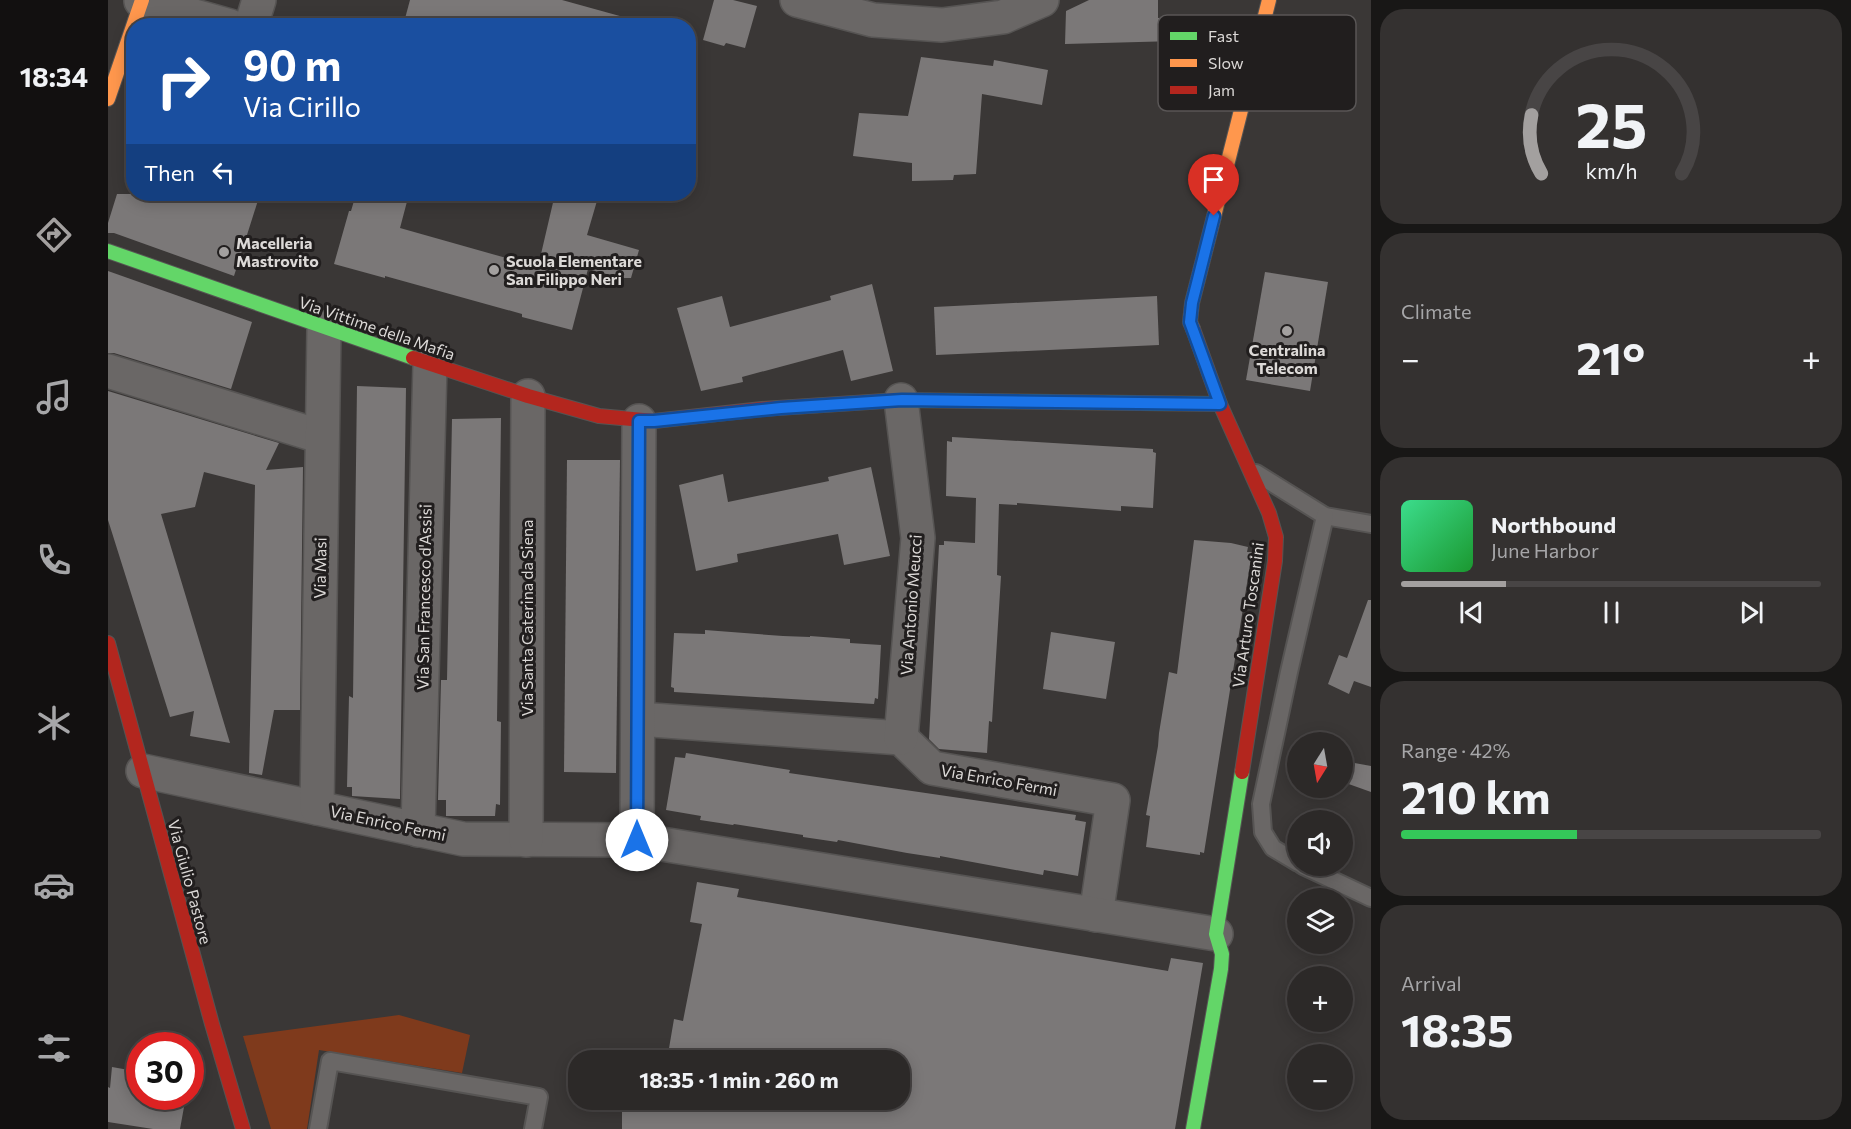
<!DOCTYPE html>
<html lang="en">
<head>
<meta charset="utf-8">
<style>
  :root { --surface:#2c2928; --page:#343130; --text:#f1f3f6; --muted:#a6a6a8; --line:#484545; --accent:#a3a09f }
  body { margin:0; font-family:Commissioner,sans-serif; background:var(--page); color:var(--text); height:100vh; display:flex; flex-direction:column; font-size:22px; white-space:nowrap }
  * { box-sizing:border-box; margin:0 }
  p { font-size:20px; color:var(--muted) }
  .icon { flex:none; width:33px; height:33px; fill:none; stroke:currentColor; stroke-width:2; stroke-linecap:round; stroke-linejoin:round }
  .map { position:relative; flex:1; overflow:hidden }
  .panel { display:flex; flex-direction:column; gap:9px; padding:9px; background:#181716; width:480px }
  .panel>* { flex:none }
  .hud { position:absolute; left:18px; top:18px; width:570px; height:183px; border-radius:24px; box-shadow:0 3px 15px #0003,0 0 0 2px var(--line); background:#1a4fa0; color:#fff; overflow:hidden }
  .needle { width:39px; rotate:191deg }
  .buttons { position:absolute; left:1179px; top:732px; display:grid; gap:12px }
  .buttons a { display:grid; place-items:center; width:66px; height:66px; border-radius:50%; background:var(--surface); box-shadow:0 3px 15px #0003,0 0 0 2px var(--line); font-size:30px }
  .speed { position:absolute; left:18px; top:1032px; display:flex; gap:12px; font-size:30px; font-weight:700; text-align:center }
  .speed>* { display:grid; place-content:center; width:78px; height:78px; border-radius:50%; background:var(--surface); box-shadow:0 3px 15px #0003,0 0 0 2px var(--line); line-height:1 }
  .speed .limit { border:9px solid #d22; background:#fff; color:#111 }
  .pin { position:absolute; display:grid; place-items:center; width:51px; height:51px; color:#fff; margin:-62px -26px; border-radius:50% 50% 50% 0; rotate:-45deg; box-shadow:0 0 6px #0007 }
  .pin .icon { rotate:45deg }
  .me { position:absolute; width:66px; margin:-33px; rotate:0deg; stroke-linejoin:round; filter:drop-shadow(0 0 4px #0008) }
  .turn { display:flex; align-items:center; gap:21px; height:126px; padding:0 18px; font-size:27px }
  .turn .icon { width:78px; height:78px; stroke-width:2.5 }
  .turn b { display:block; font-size:42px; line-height:51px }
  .then { display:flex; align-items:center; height:57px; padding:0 18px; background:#0003; gap:12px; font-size:22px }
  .big { font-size:45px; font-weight:700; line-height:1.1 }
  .panel .widget { flex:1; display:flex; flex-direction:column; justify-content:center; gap:9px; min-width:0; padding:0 21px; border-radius:24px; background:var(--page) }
  .panel .dial { align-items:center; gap:0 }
  .dial svg { height:156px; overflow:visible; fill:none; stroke:var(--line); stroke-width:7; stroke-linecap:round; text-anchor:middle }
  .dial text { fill:var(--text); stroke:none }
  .song { display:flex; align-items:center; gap:18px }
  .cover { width:72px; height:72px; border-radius:9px; background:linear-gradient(135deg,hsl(150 70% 55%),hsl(130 70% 35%)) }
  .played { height:6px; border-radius:3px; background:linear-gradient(90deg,var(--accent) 25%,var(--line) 25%) }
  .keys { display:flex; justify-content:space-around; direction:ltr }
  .heat { display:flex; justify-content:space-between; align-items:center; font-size:33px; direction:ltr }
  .charge { height:9px; border-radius:4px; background:linear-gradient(90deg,#34c759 42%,var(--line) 0) }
  .trip { position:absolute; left:460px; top:1050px; width:342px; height:60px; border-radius:24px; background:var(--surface); box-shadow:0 3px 15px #0003,0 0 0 2px var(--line); font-weight:700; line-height:60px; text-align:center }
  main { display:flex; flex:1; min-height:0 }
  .tab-bar { display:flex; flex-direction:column; width:108px; justify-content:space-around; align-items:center; background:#121010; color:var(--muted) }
  .tab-bar .icon { width:42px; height:42px }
  .tab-bar .active { color:var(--accent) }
  .tab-bar b { font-size:27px; color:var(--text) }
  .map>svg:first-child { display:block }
</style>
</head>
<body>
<main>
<nav class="tab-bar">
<b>18:34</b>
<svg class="icon active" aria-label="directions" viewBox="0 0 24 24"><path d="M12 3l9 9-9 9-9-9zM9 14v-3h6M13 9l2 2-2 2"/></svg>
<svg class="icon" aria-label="music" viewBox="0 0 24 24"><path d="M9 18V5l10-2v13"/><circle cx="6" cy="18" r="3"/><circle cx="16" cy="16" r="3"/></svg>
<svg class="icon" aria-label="phone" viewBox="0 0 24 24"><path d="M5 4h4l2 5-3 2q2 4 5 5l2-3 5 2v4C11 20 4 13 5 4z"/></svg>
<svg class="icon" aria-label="climate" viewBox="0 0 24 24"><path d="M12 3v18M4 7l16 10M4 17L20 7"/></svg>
<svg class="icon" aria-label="car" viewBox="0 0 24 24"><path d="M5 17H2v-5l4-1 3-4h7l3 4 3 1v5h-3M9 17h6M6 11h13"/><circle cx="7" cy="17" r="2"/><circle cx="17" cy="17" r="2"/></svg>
<svg class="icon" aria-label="filters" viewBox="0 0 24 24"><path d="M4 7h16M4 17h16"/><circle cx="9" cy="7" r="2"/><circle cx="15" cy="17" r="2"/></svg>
</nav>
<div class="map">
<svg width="1263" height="1129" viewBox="0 0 1263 1129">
  <rect width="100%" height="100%" fill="#3a3736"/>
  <path fill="#7f3a1c" d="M291,1015L362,1035L354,1073L211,1050L199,1129H163L135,1036Z"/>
  <g fill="#7b7878">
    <path d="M302,0H454L519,18L518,26H295Z"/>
    <path d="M606,0H625L649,6L637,48L618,43L616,46L595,40Z"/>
    <path d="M981,0H1050V18L1068,17V41L957,44L958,11Z"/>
    <path d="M813,57L885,66L886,60L940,70L934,105L874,94L868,174L846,175L845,180L804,181V163L745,156L751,113L800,116Z"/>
    <path d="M9,194H152L126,276L6,233H0V223Z"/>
    <path d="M248,194H301L292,228L430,267L447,194H491L479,235L531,250L523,278H513L480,269L464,330L414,317V314L277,276V278L226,264L241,211H243Z"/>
    <path d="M0,271L144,322L123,389L6,353H0Z"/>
    <path d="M1157,272L1220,282L1202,391L1138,380Z"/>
    <path d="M764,284L785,371L743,381L735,350L634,377L635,382L593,391L569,308L614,296L622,327L723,300L722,296Z"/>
    <path d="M1049,296L1051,345L828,355L826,307Z"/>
    <path d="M249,386L298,388L292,799L244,796V787H239L241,696L245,698Z"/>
    <path d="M0,391L171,443L158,470L195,467L192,710H166L154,775L141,773L147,485L96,472L87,507L53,514L122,743L82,736L86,711L62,717L0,520Z"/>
    <path d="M393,418L389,721L393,722L392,805L388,804L387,816H338V800H330L333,680H339L344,419Z"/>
    <path d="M844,437L1045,449V452L1048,453L1045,508L1013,506V511L909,503V505L891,504L889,575L893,576L884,722L881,721L879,753L831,749L821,739L831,545H836V541L867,543L868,498L838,496L839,441L844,442Z"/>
    <path d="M459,460H512L508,773L456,772Z"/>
    <path d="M763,467L782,556L736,565L730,534L629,554L630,562L588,571L571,485L615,474L620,502L721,481L720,477Z"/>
    <path d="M1086,540L1123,543L1140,547L1139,552H1144L1096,853L1092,852V855L1038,847L1042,816L1038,815L1050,746L1051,733L1061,672L1069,674Z"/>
    <path d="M1260,600H1263V687L1246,681L1241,694L1220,684L1231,655L1239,658Z"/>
    <path d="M597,630L675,636L702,637V636L742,639V643L773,645L770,699L767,698L766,704L566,692V688L563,687L566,633L597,634Z"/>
    <path d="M943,632L1007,642L998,699L935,689Z"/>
    <path d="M578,753L682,770L681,773L968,815L967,820L978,822L970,876L936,870L935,875L832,856V858L799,853L730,840L729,842L695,837V835L626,824L625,825L592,820L593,816L558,810L567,757L577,758Z"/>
    <path d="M1241,762L1263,766V792L1235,782Z"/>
    <path d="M589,882L631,889L629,897L1060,971L1063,958L1095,963L1067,1129H514V1100H792V1060H559L566,1019L575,1021L594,924L582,922Z"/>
    <path d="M4,1067L32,1072V1096H78L72,1129H45L0,1122V1087L2,1088Z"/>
  </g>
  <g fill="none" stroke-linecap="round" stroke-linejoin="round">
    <defs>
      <g id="lane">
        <path d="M1148,473L1217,516L1263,524"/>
        <path d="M1190,863L1165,848L1155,832L1153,804L1181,672L1217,516"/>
        <path d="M1195,866L1263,898"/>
        <path d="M210,1129L222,1061L431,1097L425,1129"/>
      </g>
      <g id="street">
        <path d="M689,0L765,20L834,25L895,17L934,0"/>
        <path d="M33,1L122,26"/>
        <path d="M143,26L151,0"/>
        <path d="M0,371L214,437"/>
        <path d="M530,719L793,738L824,768L1005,800L988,915"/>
        <path d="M793,738L810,538L793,400"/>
        <path d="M35,771L355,839L529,840L1108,934"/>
        <path d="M209,808L216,328"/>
        <path d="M310,830L322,364"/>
        <path d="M418,840L420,396"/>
        <path d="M529,840L531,421"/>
      </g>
      <g id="fast">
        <path d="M0,251L305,358"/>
        <path d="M792,400L1112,404"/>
        <path d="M1085,1129L1113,969L1114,954L1108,934L1134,772"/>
      </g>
      <g id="slow">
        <path d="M0,99L34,0"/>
        <path d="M1085,329L1082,322L1084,303L1161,0"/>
      </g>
      <g id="jam">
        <path d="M1085,329L1112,404L1161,513L1168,537L1167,561L1134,772"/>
        <path d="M305,358L420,396L491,416L546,421L654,409L792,400"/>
        <path d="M0,643L104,1024L135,1129"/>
      </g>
    </defs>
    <use href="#lane" stroke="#565453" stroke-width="20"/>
    <use href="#street" stroke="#565453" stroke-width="36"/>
    <use href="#fast" stroke="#565453" stroke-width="16"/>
    <use href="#slow" stroke="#565453" stroke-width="16"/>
    <use href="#jam" stroke="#565453" stroke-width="16"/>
    <use href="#lane" stroke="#6a6766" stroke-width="16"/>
    <use href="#street" stroke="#6a6766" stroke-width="33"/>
    <use href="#fast" stroke="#63d668" stroke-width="14"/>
    <use href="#slow" stroke="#ff974d" stroke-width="14"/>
    <use href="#jam" stroke="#b3261e" stroke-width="14"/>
  </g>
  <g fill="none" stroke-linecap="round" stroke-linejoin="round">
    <defs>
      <path id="route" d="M529,840L531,421H546L673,408L794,400L1112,404L1082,322L1084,303L1106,216"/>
    </defs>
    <use href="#route" stroke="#114b97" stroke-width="15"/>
    <use href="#route" stroke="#1a73e8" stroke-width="10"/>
  </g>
  <g fill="#a3a09f" stroke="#211e1e" stroke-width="2">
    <circle cx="116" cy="252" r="6"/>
    <circle cx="386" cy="270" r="6"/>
    <circle cx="1179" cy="331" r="6"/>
  </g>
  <g text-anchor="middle" stroke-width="6" stroke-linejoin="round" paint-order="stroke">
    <g font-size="16" font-weight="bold" fill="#dcd9d7" stroke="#211e1e" text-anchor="start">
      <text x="128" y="249">Macelleria<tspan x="128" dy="18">Mastrovito</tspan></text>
      <text x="398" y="267">Scuola Elementare<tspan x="398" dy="18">San Filippo Neri</tspan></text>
      <text x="1179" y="356" text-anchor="middle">Centralina<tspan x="1179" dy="18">Telecom</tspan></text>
    </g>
    <g font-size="16" fill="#dcd9d7" stroke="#211e1e">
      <text transform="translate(269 328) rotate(19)" y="6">Via Vittime della Mafia</text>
      <text transform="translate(212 568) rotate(-89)" y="6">Via Masi</text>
      <text transform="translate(316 597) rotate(-89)" y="6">Via San Francesco d'Assisi</text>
      <text transform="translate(803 605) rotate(-86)" y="6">Via Antonio Meucci</text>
      <text transform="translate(1140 615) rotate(-82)" y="6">Via Arturo Toscanini</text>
      <text transform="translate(419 618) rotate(-90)" y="6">Via Santa Caterina da Siena</text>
      <text transform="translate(891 780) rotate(10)" y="6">Via Enrico Fermi</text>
      <text transform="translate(280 823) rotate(12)" y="6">Via Enrico Fermi</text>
      <text transform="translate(82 882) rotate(75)" y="6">Via Giulio Pastore</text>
    </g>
  </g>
  <rect x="1050" y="15" width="198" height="96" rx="9" fill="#211e1e" stroke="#595656" stroke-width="1.5"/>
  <rect x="1062" y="32" width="27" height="8" fill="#63d668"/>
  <rect x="1062" y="59" width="27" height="8" fill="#ff974d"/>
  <rect x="1062" y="86" width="27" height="8" fill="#b3261e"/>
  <g font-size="16" fill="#dcd9d7">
    <text x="1100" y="42">Fast</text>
    <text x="1100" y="69">Slow</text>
    <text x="1100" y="96">Jam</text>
  </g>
</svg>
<div class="buttons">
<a><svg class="needle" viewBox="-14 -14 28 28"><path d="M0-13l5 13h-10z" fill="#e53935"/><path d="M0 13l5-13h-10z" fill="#a6a6a8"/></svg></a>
<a><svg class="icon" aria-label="sound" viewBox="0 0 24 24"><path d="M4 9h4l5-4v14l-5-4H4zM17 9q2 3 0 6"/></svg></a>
<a><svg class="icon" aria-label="layers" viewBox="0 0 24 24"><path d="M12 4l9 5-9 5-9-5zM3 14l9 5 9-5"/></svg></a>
<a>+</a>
<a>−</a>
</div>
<div class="speed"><div class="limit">30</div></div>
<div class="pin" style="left:1106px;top:216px;background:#d93025"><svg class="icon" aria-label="arrive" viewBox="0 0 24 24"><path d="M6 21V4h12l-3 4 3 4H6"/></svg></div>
<svg class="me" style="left:529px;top:840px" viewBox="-20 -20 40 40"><circle r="19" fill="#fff"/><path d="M0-13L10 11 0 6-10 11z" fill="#1a73e8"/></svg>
<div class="trip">18:35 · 1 min · 260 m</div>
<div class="hud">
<div class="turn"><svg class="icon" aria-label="right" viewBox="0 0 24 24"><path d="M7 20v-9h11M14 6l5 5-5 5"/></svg><div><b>90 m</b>Via Cirillo</div></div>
<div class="then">Then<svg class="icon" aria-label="left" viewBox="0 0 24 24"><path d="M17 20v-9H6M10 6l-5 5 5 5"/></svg></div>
</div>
</div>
<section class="panel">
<div class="widget dial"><svg viewBox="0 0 100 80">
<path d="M14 69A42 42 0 1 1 86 69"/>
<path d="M14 69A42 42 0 0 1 9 39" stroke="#a3a09f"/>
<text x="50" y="56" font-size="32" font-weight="700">25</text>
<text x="50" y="72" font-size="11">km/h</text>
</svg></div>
<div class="widget"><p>Climate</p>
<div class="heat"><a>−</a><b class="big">21°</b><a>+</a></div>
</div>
<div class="widget">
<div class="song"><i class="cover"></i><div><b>Northbound</b><p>June Harbor</p></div></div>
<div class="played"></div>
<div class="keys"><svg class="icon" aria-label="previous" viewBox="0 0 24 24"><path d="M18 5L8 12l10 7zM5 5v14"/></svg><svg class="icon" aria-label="pause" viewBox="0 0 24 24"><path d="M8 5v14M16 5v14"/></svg><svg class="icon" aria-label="next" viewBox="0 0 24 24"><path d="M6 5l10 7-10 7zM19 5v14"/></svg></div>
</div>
<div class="widget"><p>Range · 42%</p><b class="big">210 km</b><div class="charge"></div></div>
<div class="widget"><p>Arrival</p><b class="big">18:35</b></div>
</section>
</main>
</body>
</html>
